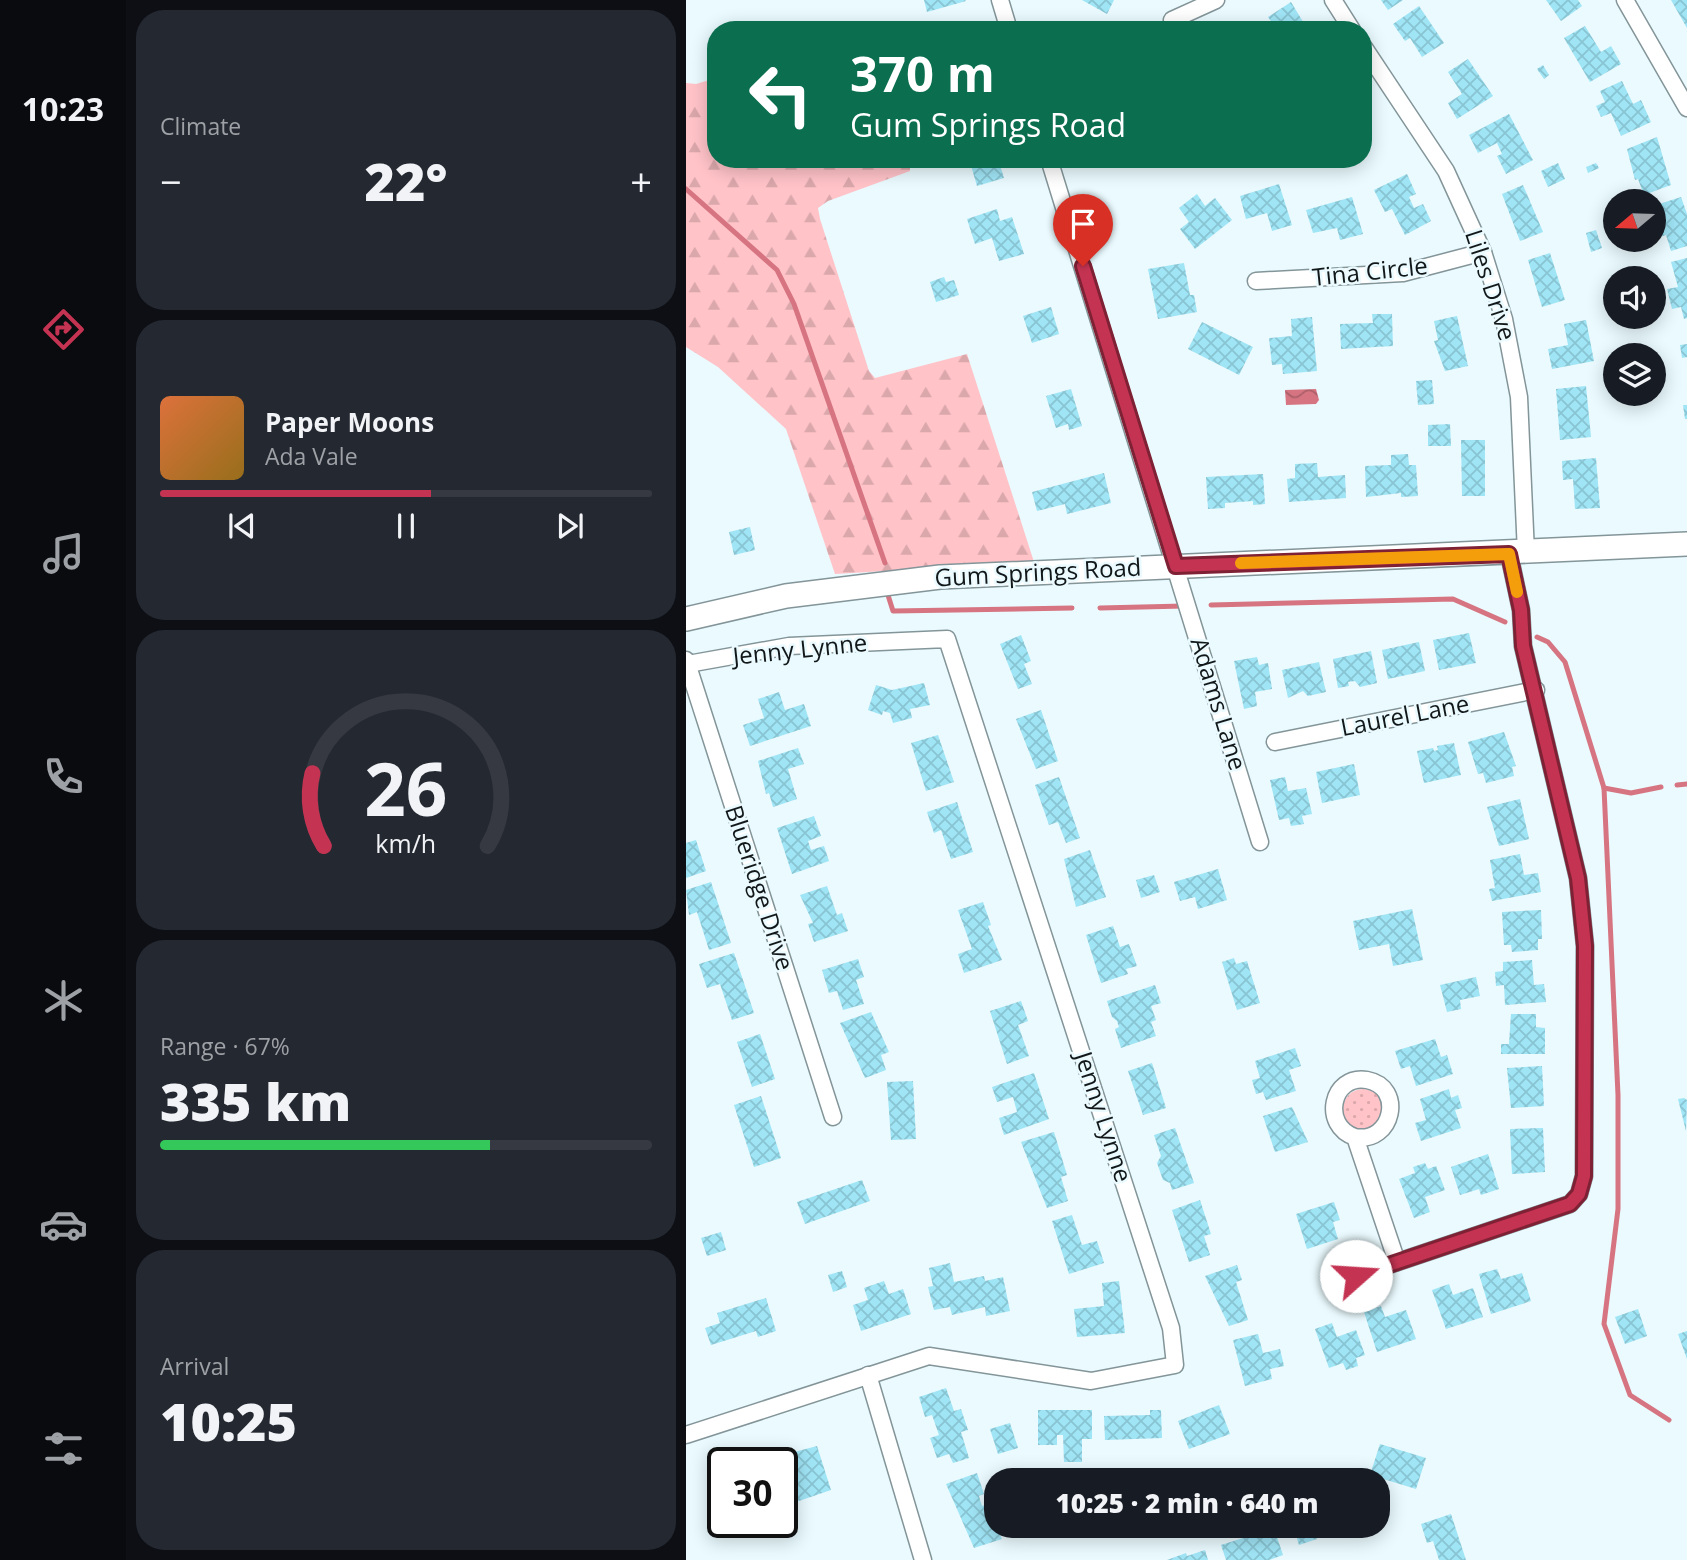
<!DOCTYPE html>
<html lang="en">
<head>
<meta charset="utf-8">
<style>
  :root { --surface:#171b24; --page:#242831; --text:#f1f3f6; --muted:#9ea1a6; --line:#363941; --accent:#c43352 }
  body { margin:0; font-family:"Open Sans",sans-serif; background:var(--page); color:var(--text); height:100vh; display:flex; flex-direction:column; font-size:26px; white-space:nowrap }
  * { box-sizing:border-box; margin:0 }
  p { font-size:23px; color:var(--muted) }
  .icon { flex:none; width:38px; height:38px; fill:none; stroke:currentColor; stroke-width:2; stroke-linecap:round; stroke-linejoin:round }
  .map { position:relative; flex:1; overflow:hidden }
  .sheet { display:flex; flex-direction:column; gap:10px; padding:10px; background:#0d0f14; width:560px }
  .sheet>* { flex:none }
  .hud { position:absolute; left:21px; top:21px; width:665px; height:147px; border-radius:28px; box-shadow:0 4px 18px #0003; background:#0b6e4f; color:#fff; overflow:hidden }
  .needle { width:46px; rotate:251deg }
  .buttons { position:absolute; left:917px; top:189px; display:grid; gap:14px }
  .buttons a { display:grid; place-items:center; width:63px; height:63px; border-radius:50%; background:var(--surface); box-shadow:0 4px 18px #0003; font-size:35px }
  .speed { position:absolute; left:21px; top:1447px; display:flex; gap:14px; font-size:35px; font-weight:700; text-align:center }
  .speed>* { display:grid; place-content:center; width:91px; height:91px; border-radius:50%; background:var(--surface); box-shadow:0 4px 18px #0003; line-height:1 }
  .speed .limit { border:4px solid #111; border-radius:10px; background:#fff; color:#111 }
  .pin { position:absolute; display:grid; place-items:center; width:60px; height:60px; color:#fff; margin:-72px -30px; border-radius:50% 50% 50% 0; rotate:-45deg; box-shadow:0 0 7px #0007 }
  .pin .icon { rotate:45deg }
  .me { position:absolute; width:77px; margin:-38px; rotate:71deg; stroke-linejoin:round; filter:drop-shadow(0 0 5px #0008) }
  .turn { display:flex; align-items:center; gap:24px; height:147px; padding:0 28px; font-size:32px }
  .turn .icon { width:91px; height:91px; stroke-width:2.5 }
  .turn b { display:block; font-size:49px; line-height:60px }
  .big { font-size:52px; font-weight:800; line-height:1.1 }
  .sheet .widget { flex:1; display:flex; flex-direction:column; justify-content:center; gap:10px; min-width:0; padding:0 24px; border-radius:28px; background:var(--page) }
  .sheet .dial { align-items:center; gap:0 }
  .dial svg { height:182px; overflow:visible; fill:none; stroke:var(--line); stroke-width:7; stroke-linecap:round; text-anchor:middle }
  .dial text { fill:var(--text); stroke:none }
  .song { display:flex; align-items:center; gap:21px }
  .cover { width:84px; height:84px; border-radius:10px; background:linear-gradient(135deg,hsl(20 70% 55%),hsl(40 70% 35%)) }
  .played { height:7px; border-radius:4px; background:linear-gradient(90deg,var(--accent) 55%,var(--line) 55%) }
  .keys { display:flex; justify-content:space-around; direction:ltr }
  .heat { display:flex; justify-content:space-between; align-items:center; font-size:38px; direction:ltr }
  .charge { height:10px; border-radius:5px; background:linear-gradient(90deg,#34c759 67%,var(--line) 0) }
  .trip { position:absolute; left:298px; top:1468px; width:406px; height:70px; border-radius:28px; background:var(--surface); box-shadow:0 4px 18px #0003; font-weight:800; line-height:70px; text-align:center }
  main { display:flex; flex:1; min-height:0 }
  .dock { display:flex; flex-direction:column; width:126px; justify-content:space-around; align-items:center; background:#090b0e; color:var(--muted) }
  .dock .icon { width:49px; height:49px }
  .dock .on { color:var(--accent) }
  .dock b { font-size:32px; color:var(--text) }
  .map>svg:first-child { display:block }
</style>
</head>
<body>
<main>
<nav class="dock">
<b>10:23</b>
<svg class="icon on" aria-label="directions" viewBox="0 0 24 24"><path d="M12 3l9 9-9 9-9-9zM9 14v-3h6M13 9l2 2-2 2"/></svg>
<svg class="icon" aria-label="music" viewBox="0 0 24 24"><path d="M9 18V5l10-2v13"/><circle cx="6" cy="18" r="3"/><circle cx="16" cy="16" r="3"/></svg>
<svg class="icon" aria-label="phone" viewBox="0 0 24 24"><path d="M5 4h4l2 5-3 2q2 4 5 5l2-3 5 2v4C11 20 4 13 5 4z"/></svg>
<svg class="icon" aria-label="climate" viewBox="0 0 24 24"><path d="M12 3v18M4 7l16 10M4 17L20 7"/></svg>
<svg class="icon" aria-label="car" viewBox="0 0 24 24"><path d="M5 17H2v-5l4-1 3-4h7l3 4 3 1v5h-3M9 17h6M6 11h13"/><circle cx="7" cy="17" r="2"/><circle cx="17" cy="17" r="2"/></svg>
<svg class="icon" aria-label="filters" viewBox="0 0 24 24"><path d="M4 7h16M4 17h16"/><circle cx="9" cy="7" r="2"/><circle cx="15" cy="17" r="2"/></svg>
</nav>
<section class="sheet">
<div class="widget"><p>Climate</p>
<div class="heat"><a>−</a><b class="big">22°</b><a>+</a></div>
</div>
<div class="widget">
<div class="song"><i class="cover"></i><div><b>Paper Moons</b><p>Ada Vale</p></div></div>
<div class="played"></div>
<div class="keys"><svg class="icon" aria-label="previous" viewBox="0 0 24 24"><path d="M18 5L8 12l10 7zM5 5v14"/></svg><svg class="icon" aria-label="pause" viewBox="0 0 24 24"><path d="M8 5v14M16 5v14"/></svg><svg class="icon" aria-label="next" viewBox="0 0 24 24"><path d="M6 5l10 7-10 7zM19 5v14"/></svg></div>
</div>
<div class="widget dial"><svg viewBox="0 0 100 80">
<path d="M14 69A42 42 0 1 1 86 69"/>
<path d="M14 69A42 42 0 0 1 9 37" stroke="#c43352"/>
<text x="50" y="56" font-size="32" font-weight="700">26</text>
<text x="50" y="72" font-size="11">km/h</text>
</svg></div>
<div class="widget"><p>Range · 67%</p><b class="big">335 km</b><div class="charge"></div></div>
<div class="widget"><p>Arrival</p><b class="big">10:25</b></div>
</section>
<div class="map">
<svg width="1001" height="1560" viewBox="0 0 1001 1560">
  <defs>
    <pattern id="grass-dots" width="8" height="8" patternUnits="userSpaceOnUse" patternTransform="scale(1.75)"><rect width="8" height="8" fill="#ffc3c8"/><path d="M2 2h.1M6 6h.1" fill="none" stroke="#daa7ab" stroke-width="1.8" stroke-linecap="round"/></pattern>
    <pattern id="forest-firs" width="22" height="20" patternUnits="userSpaceOnUse" patternTransform="scale(1.75)"><rect width="22" height="20" fill="#ffc3c8"/><path d="M5 1l3.5 6h-7zM16 11l3.5 6h-7z" fill="#daa7ab"/></pattern>
    <pattern id="water-waves" width="16" height="10" patternUnits="userSpaceOnUse" patternTransform="scale(1.75)"><rect width="16" height="10" fill="#d67581"/><path d="M0 5q4-4 8 0t8 0" fill="none" stroke="#ac5f69"/></pattern>
    <pattern id="building-cross-hatch" width="8" height="8" patternUnits="userSpaceOnUse" patternTransform="scale(1.75)"><rect width="8" height="8" fill="#a0e5f6"/><path d="M0 0l8 8M0 8l8-8" fill="none" stroke="#89c4d2"/></pattern>
  </defs>
  <rect width="100%" height="100%" fill="#eafafe"/>
  <circle fill="url(#grass-dots)" cx="677" cy="1109" r="20"/>
  <path fill="url(#forest-firs)" d="M30,78V159H224V171L142,201L132,208L134,219L183,371L189,378L281,354L348,562L149,574L100,429L32,367L0,347V83L10,84Z"/>
  <path fill="url(#water-waves)" d="M630,389L633,400L630,404L600,405L599,390Z"/>
  <g fill="none" stroke-linecap="round" stroke-linejoin="round">
    <g stroke="#d67581" stroke-width="5">
      <path d="M0,189L91,270L108,304L199,563"/>
      <path d="M201,592L207,611L386,608"/>
      <path d="M525,605L767,599L819,622"/>
      <path d="M414,608L498,606"/>
      <path d="M851,637L862,642L879,662L918,788L932,1095V1209L918,1324L944,1395L983,1420"/>
      <path d="M991,785L1001,784"/>
      <path d="M918,788L945,793L975,787"/>
    </g>
  </g>
  <g fill="url(#building-cross-hatch)">
    <path d="M238,0H279L280,1L241,12Z"/>
    <path d="M396,0H428L421,14Z"/>
    <path d="M695,0H717L702,10Z"/>
    <path d="M860,0H892L896,6L875,21Z"/>
    <path d="M985,0H1001V28Z"/>
    <path d="M605,2L622,30H591L582,17Z"/>
    <path d="M733,6L758,43L736,57L724,38L719,41L707,24Z"/>
    <path d="M899,26L915,52L925,46L935,64L904,82L878,38Z"/>
    <path d="M782,59L807,96L771,119L762,103L776,94L762,72Z"/>
    <path d="M857,65L863,75L858,79L851,69Z"/>
    <path d="M936,81L947,104L955,100L965,122L935,136L925,113L915,117L910,106L919,102L914,91Z"/>
    <path d="M823,114L847,160L820,174L811,156L816,154L811,143L792,153L783,135Z"/>
    <path d="M971,137L985,185L958,195L952,179L949,180L941,149Z"/>
    <path d="M283,159H312L318,178L291,186Z"/>
    <path d="M872,163L879,179L862,187L855,171Z"/>
    <path d="M910,163L913,168L902,173L900,167Z"/>
    <path d="M721,174L730,194L723,197L728,208L737,204L745,221L719,235L706,209L699,212L688,190Z"/>
    <path d="M593,184L606,225L586,231L581,213L560,219L554,196Z"/>
    <path d="M837,185L857,232L834,241L816,194Z"/>
    <path d="M511,194L519,206L529,198L546,220L509,249L494,229L503,222L493,208Z"/>
    <path d="M666,197L677,234L654,240L651,228L627,233L620,210Z"/>
    <path d="M995,197L1001,214V246L985,251L980,235L968,239V225L975,223L970,205Z"/>
    <path d="M311,209L314,221L326,217L338,254L313,261L306,238L289,244L281,219Z"/>
    <path d="M910,230L916,248L905,252L900,233Z"/>
    <path d="M864,253L879,300L856,307L842,260Z"/>
    <path d="M1001,258V318L998,319L995,307L986,309L981,289L992,287L985,262Z"/>
    <path d="M498,263L504,295H508L511,312L472,319L462,269Z"/>
    <path d="M258,277L260,282L268,280L273,295L250,302L244,282Z"/>
    <path d="M365,307L373,334L346,343L337,316Z"/>
    <path d="M686,314H706L707,346L655,349L654,324L687,323Z"/>
    <path d="M771,316L782,366L759,371L748,341L752,340L748,321Z"/>
    <path d="M626,317L631,371L597,374L596,364L586,365L583,338L606,336L605,319Z"/>
    <path d="M900,320L908,361L866,369L862,349L882,345L878,324Z"/>
    <path d="M516,322L567,347L553,375L502,349Z"/>
    <path d="M1001,344V357L996,358L994,345Z"/>
    <path d="M746,380L748,404L732,405L730,381Z"/>
    <path d="M900,386L905,437L874,440L870,389Z"/>
    <path d="M385,389L396,426L383,430L382,424L370,428L360,396Z"/>
    <path d="M997,405H1001V419H999Z"/>
    <path d="M764,424L765,446H742V425Z"/>
    <path d="M775,440H799V496H776Z"/>
    <path d="M722,454L723,465H730L732,496L715,497V493L680,497L679,466L705,465V455Z"/>
    <path d="M910,458L914,508L889,509L887,479L877,480L876,461Z"/>
    <path d="M631,463L632,477L659,475L660,498L603,502L601,479L609,478V464Z"/>
    <path d="M418,473L425,503L381,514L379,504L351,511L346,492Z"/>
    <path d="M577,474L579,504L567,505V501L539,503V508L522,509L520,477Z"/>
    <path d="M64,527L69,550L48,555L43,532Z"/>
    <path d="M783,633L790,663L753,670L747,640Z"/>
    <path d="M335,635L345,661L338,664L346,684L332,689L314,644Z"/>
    <path d="M733,642L739,671L702,679L696,650Z"/>
    <path d="M685,651L691,683L674,687L669,681L662,682L663,686L652,688L647,659Z"/>
    <path d="M571,657L573,665L582,663L586,689L569,692L571,706L558,709L548,661Z"/>
    <path d="M633,662L640,692L622,696L617,691L602,698L596,670Z"/>
    <path d="M238,683L244,705L224,709L226,718L207,723L204,713L197,711L196,715L182,710L190,685L206,690Z"/>
    <path d="M93,692L99,710L118,704L125,726L64,746L57,725L78,718L72,699Z"/>
    <path d="M355,710L372,761L350,769L330,719Z"/>
    <path d="M818,732L830,766L826,767L828,776L800,783L797,773L792,774L782,742Z"/>
    <path d="M252,735L268,782L240,791L225,743Z"/>
    <path d="M768,743L775,775L738,783L731,751L747,748L748,751L752,750L751,746Z"/>
    <path d="M112,748L118,764L102,769L111,799L87,807L83,793L80,794L72,761Z"/>
    <path d="M668,764L674,795L636,803L630,772Z"/>
    <path d="M373,777L394,838L380,843L372,822L363,825L349,785Z"/>
    <path d="M599,777L602,791L620,788L626,814L616,816L618,824L605,826L603,818L593,820L584,780Z"/>
    <path d="M834,799L843,839L813,846L801,807Z"/>
    <path d="M271,802L287,852L265,859L255,830L248,833L241,812Z"/>
    <path d="M128,816L135,836L122,841L125,850L138,846L143,861L106,874L91,828Z"/>
    <path d="M10,840L20,871L0,878V843Z"/>
    <path d="M404,850L420,897L390,907L378,859Z"/>
    <path d="M834,854L838,875L852,873L855,892L806,901L803,889L809,888L804,860Z"/>
    <path d="M532,869L541,900L512,909L509,897L494,901L488,882Z"/>
    <path d="M468,875L474,892L455,898L450,880Z"/>
    <path d="M25,882L45,943L23,950L11,912L3,915L0,890Z"/>
    <path d="M141,886L151,915L156,913L162,931L128,942L122,924L127,923L114,895Z"/>
    <path d="M297,902L305,925L302,926L316,960L278,973L272,954L286,949L272,910Z"/>
    <path d="M726,909L737,960L707,966L703,944L673,950L667,921Z"/>
    <path d="M855,910L856,939H852V950L826,952L825,945H818L816,912Z"/>
    <path d="M427,926L434,947L443,944L451,966L440,969L442,974L415,983L400,935Z"/>
    <path d="M48,953L68,1013L46,1020L34,984L21,988L13,964Z"/>
    <path d="M548,958L550,964L561,961L574,1003L551,1010L536,962Z"/>
    <path d="M172,959L178,977L170,980L178,1004L157,1010L151,991L143,993L136,970Z"/>
    <path d="M846,960L848,985L858,984L860,1002L819,1005L818,985L810,986L809,972L817,971V962Z"/>
    <path d="M790,977L794,996L774,1000L775,1009L761,1012L754,985Z"/>
    <path d="M469,985L475,1003L465,1006L470,1020L465,1022L470,1036L435,1048L429,1029L433,1027L431,1021L426,1017L421,1001Z"/>
    <path d="M335,1001L342,1021L332,1025L343,1056L321,1064L304,1011Z"/>
    <path d="M185,1012L203,1052L195,1055L200,1070L179,1078L154,1023Z"/>
    <path d="M825,1014H850V1027L859,1028V1054H815V1044H823Z"/>
    <path d="M74,1034L89,1079L66,1087L51,1042Z"/>
    <path d="M749,1039L755,1057L761,1055L767,1074L730,1086L724,1066L715,1069L709,1051Z"/>
    <path d="M609,1048L615,1066L603,1070L610,1091L580,1100L577,1092L570,1094L566,1080L574,1078L569,1061Z"/>
    <path d="M466,1063L480,1108L457,1115L442,1071Z"/>
    <path d="M856,1066L858,1106L825,1108L821,1068Z"/>
    <path d="M348,1073L363,1119L318,1135L313,1118L331,1112L327,1097L311,1102L306,1087Z"/>
    <path d="M227,1081L230,1139L205,1140L201,1082Z"/>
    <path d="M763,1089L765,1098L772,1095L776,1108L769,1110L775,1128L735,1141L729,1123L740,1120L734,1099Z"/>
    <path d="M75,1096L95,1158L68,1167L48,1105Z"/>
    <path d="M998,1098L1001,1100L1000,1131L992,1099Z"/>
    <path d="M606,1107L622,1142L589,1152L577,1116Z"/>
    <path d="M489,1128L508,1183L486,1190L484,1183L477,1180L471,1163L475,1156L468,1135Z"/>
    <path d="M857,1128L859,1172L826,1174L824,1129Z"/>
    <path d="M368,1132L381,1175L375,1177L382,1201L361,1208L335,1142Z"/>
    <path d="M802,1154L813,1189L795,1195L793,1189L774,1195L765,1167Z"/>
    <path d="M739,1163L742,1169L750,1166L759,1190L739,1197L744,1212L728,1218L713,1179L729,1173L727,1167Z"/>
    <path d="M176,1180L184,1201L119,1224L111,1202Z"/>
    <path d="M514,1200L525,1234L518,1236L524,1255L503,1262L486,1210Z"/>
    <path d="M648,1202L654,1220L647,1222L652,1239L621,1249L610,1214Z"/>
    <path d="M386,1215L396,1245L411,1241L418,1263L383,1274L366,1221Z"/>
    <path d="M35,1232L40,1250L21,1256L15,1238Z"/>
    <path d="M264,1263L268,1282L298,1276L299,1281L317,1277L324,1311L300,1316L299,1307L266,1315L264,1307L248,1310L242,1287L247,1286L243,1268Z"/>
    <path d="M551,1265L556,1280L550,1282L562,1320L543,1326L519,1276Z"/>
    <path d="M811,1269L815,1279L836,1273L845,1301L805,1314L793,1274Z"/>
    <path d="M156,1271L161,1287L147,1292L142,1275Z"/>
    <path d="M198,1281L203,1294L217,1289L225,1314L175,1331L167,1305L182,1300L178,1288Z"/>
    <path d="M433,1281L439,1333L391,1337L388,1309L418,1306L416,1283Z"/>
    <path d="M763,1284L767,1295L787,1288L797,1317L760,1329L746,1290Z"/>
    <path d="M80,1298L90,1331L72,1337L70,1331L25,1345L19,1328L34,1323L31,1313Z"/>
    <path d="M695,1306L699,1317L720,1310L730,1339L691,1352L678,1312Z"/>
    <path d="M952,1309L961,1336L939,1344L929,1317Z"/>
    <path d="M646,1323L651,1337L670,1330L679,1355L670,1358L672,1366L660,1370L657,1363L643,1368L629,1329Z"/>
    <path d="M1001,1331V1359L992,1334Z"/>
    <path d="M572,1334L577,1353L594,1349L598,1366L584,1369L586,1379L559,1386L547,1340Z"/>
    <path d="M260,1388L268,1411L275,1409L282,1430L275,1432L283,1458L267,1463L263,1454L251,1458L244,1438L253,1435L246,1415L239,1417L233,1397Z"/>
    <path d="M533,1405L544,1434L503,1449L492,1421Z"/>
    <path d="M352,1410H406V1439H396V1462H378L377,1435H371V1445H352Z"/>
    <path d="M464,1410H475L476,1438L419,1440L418,1416L464,1415Z"/>
    <path d="M324,1423L332,1448L312,1454L304,1429Z"/>
    <path d="M694,1444L740,1458L730,1489L684,1475Z"/>
    <path d="M131,1446L145,1490L110,1502L104,1484L96,1487V1463H79L78,1460Z"/>
    <path d="M291,1473L298,1494L293,1496L296,1506L310,1501V1526L316,1539L288,1548L260,1484Z"/>
    <path d="M765,1514L780,1560H753L747,1541L741,1543L735,1524Z"/>
    <path d="M607,1526H646L628,1532L631,1539L613,1545Z"/>
    <path d="M588,1528L597,1555L583,1560H540L535,1545Z"/>
    <path d="M519,1550L522,1560H481L500,1553L501,1556Z"/>
  </g>
  <g fill="none" stroke-linecap="round" stroke-linejoin="round">
    <defs>
      <g id="street">
        <path d="M314,0L323,30"/>
        <path d="M647,0L666,30"/>
        <path d="M939,0L1001,108"/>
        <path d="M486,20L530,0"/>
        <path d="M677,46L760,171L797,252L818,319L833,397L840,553"/>
        <path d="M363,159L574,842"/>
        <path d="M570,281L717,273L797,252"/>
        <path d="M0,660L147,1117"/>
        <path d="M589,742L850,690"/>
        <path d="M669,1137C635,1126 645,1074 681,1080C719,1087 707,1144 669,1137L711,1262"/>
        <path d="M670,1276L884,1204L893,1194L898,1176L899,946L892,878L837,646L835,610L823,554"/>
        <path d="M182,1375L237,1560"/>
        <path d="M0,1435L243,1356L405,1381L489,1365L485,1328L261,639L103,646L2,664"/>
      </g>
      <path id="secondary" d="M0,619L100,596L254,577L1001,544"/>
    </defs>
    <use href="#street" stroke="#839599" stroke-width="19"/>
    <use href="#secondary" stroke="#839599" stroke-width="26"/>
    <use href="#street" stroke="#fff" stroke-width="16"/>
    <use href="#secondary" stroke="#fff" stroke-width="23"/>
  </g>
  <g fill="none" stroke-linecap="round" stroke-linejoin="round">
    <defs>
      <path id="route" d="M397,266L490,566L823,554L835,610L837,646L892,878L899,946L898,1176L893,1194L884,1204L670,1276"/>
    </defs>
    <use href="#route" stroke="#7f2135" stroke-width="18"/>
    <use href="#route" stroke="#c43352" stroke-width="12"/>
    <path stroke="#f59e0b" stroke-width="12" d="M555,563L823,554L831,592"/>
  </g>
  <g text-anchor="middle" stroke-width="5" stroke-linejoin="round" paint-order="stroke">
    <g font-size="24" fill="#12181a" stroke="#eafafe">
      <text transform="translate(684 272) rotate(-6)" y="8">Tina Circle</text>
      <text transform="translate(804 285) rotate(72)" y="8">Liles Drive</text>
      <text transform="translate(352 573) rotate(-3)" y="8">Gum Springs Road</text>
      <text transform="translate(114 650) rotate(-6)" y="8">Jenny Lynne</text>
      <text transform="translate(532 704) rotate(73)" y="8">Adams Lane</text>
      <text transform="translate(719 716) rotate(-11)" y="8">Laurel Lane</text>
      <text transform="translate(73 888) rotate(72)" y="8">Blueridge Drive</text>
      <text transform="translate(417 1117) rotate(72)" y="8">Jenny Lynne</text>
    </g>
  </g>
</svg>
<div class="buttons">
<a><svg class="needle" viewBox="-14 -14 28 28"><path d="M0-13l5 13h-10z" fill="#e53935"/><path d="M0 13l5-13h-10z" fill="#9ea1a6"/></svg></a>
<a><svg class="icon" aria-label="sound" viewBox="0 0 24 24"><path d="M4 9h4l5-4v14l-5-4H4zM17 9q2 3 0 6"/></svg></a>
<a><svg class="icon" aria-label="layers" viewBox="0 0 24 24"><path d="M12 4l9 5-9 5-9-5zM3 14l9 5 9-5"/></svg></a>
</div>
<div class="speed"><div class="limit">30</div></div>
<div class="pin" style="left:397px;top:266px;background:#d93025"><svg class="icon" aria-label="arrive" viewBox="0 0 24 24"><path d="M6 21V4h12l-3 4 3 4H6"/></svg></div>
<svg class="me" style="left:670px;top:1276px" viewBox="-20 -20 40 40"><circle r="19" fill="#fff"/><path d="M0-13L10 11 0 6-10 11z" fill="#c43352"/></svg>
<div class="trip">10:25 · 2 min · 640 m</div>
<div class="hud">
<div class="turn"><svg class="icon" aria-label="left" viewBox="0 0 24 24"><path d="M17 20v-9H6M10 6l-5 5 5 5"/></svg><div><b>370 m</b>Gum Springs Road</div></div>
</div>
</div>
</main>
</body>
</html>
